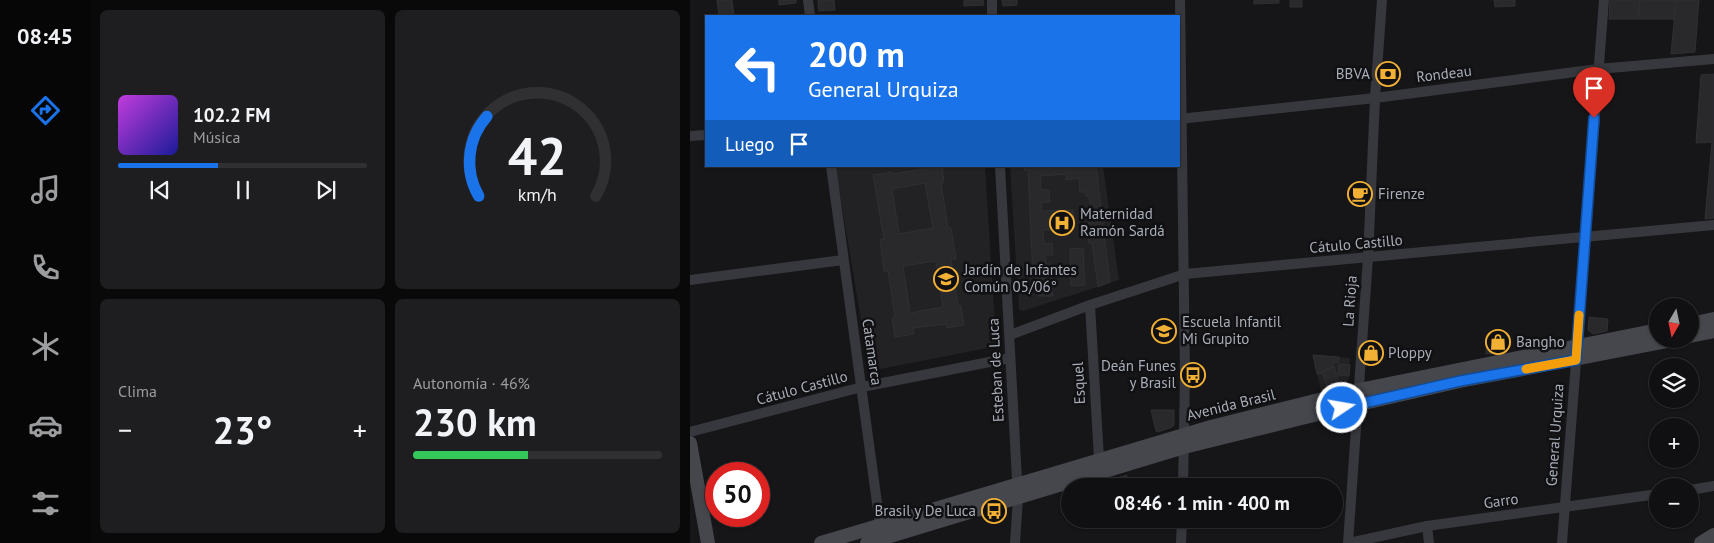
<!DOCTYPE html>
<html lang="es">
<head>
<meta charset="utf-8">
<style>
  :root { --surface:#101012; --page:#1e1e20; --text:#f1f3f6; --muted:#9c9d9f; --line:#303032; --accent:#1a73e8 }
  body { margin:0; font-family:"PT Sans",sans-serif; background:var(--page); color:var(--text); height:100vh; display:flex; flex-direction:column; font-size:19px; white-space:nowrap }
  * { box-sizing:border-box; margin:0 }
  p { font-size:16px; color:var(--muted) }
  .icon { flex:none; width:28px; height:28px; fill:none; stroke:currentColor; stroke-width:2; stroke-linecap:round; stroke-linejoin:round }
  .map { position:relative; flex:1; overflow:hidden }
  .details { display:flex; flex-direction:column; gap:10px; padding:10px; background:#09090a; width:600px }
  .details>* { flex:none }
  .hud { position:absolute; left:15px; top:15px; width:475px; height:152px; border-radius:0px; box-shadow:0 1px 4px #0004,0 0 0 1px var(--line); background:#1a73e8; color:#fff; overflow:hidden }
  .needle { width:32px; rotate:189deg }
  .buttons { position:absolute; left:959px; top:298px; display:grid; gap:10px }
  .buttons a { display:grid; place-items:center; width:50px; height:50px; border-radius:50%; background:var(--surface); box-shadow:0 1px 4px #0004,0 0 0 1px var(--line); font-size:25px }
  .speed { position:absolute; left:15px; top:462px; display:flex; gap:10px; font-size:25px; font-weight:700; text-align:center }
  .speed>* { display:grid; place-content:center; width:65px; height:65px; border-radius:50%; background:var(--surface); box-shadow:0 1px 4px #0004,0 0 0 1px var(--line); line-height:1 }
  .speed .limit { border:8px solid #d22; background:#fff; color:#111 }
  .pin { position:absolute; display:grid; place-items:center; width:42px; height:42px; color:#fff; margin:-51px -21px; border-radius:50% 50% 50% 0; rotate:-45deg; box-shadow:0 0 5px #0007 }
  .pin .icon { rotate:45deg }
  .me { position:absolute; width:55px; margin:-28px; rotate:78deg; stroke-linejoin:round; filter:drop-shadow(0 0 4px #0008) }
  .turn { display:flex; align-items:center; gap:18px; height:105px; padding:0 20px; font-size:22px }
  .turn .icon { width:65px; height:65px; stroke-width:2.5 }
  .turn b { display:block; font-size:35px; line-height:42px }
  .then { display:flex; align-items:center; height:48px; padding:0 20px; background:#0003; gap:10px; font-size:19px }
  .big { font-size:38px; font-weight:600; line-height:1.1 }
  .details .card { flex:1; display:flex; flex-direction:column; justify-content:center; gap:8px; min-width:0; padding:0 18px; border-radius:8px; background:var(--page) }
  .details .dial { align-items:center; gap:0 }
  .dial svg { height:130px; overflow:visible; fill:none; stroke:var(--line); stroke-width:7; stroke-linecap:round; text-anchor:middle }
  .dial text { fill:var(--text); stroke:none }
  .song { display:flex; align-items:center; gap:15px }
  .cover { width:60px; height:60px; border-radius:8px; background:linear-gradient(135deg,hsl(290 70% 55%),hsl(240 70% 35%)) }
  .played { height:5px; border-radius:2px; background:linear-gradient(90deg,var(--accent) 40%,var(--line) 40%) }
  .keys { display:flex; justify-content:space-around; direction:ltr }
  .heat { display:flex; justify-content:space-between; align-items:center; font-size:28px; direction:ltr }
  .charge { height:8px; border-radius:4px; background:linear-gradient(90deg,#34c759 46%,var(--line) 0) }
  .details .tiles { flex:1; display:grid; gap:10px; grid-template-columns:repeat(2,1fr) }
  .trip { position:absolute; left:371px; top:478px; width:282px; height:50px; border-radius:25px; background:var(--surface); box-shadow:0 1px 4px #0004,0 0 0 1px var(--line); font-weight:600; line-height:50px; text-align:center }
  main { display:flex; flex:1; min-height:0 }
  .dock { display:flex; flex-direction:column; width:90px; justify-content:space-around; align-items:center; background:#060607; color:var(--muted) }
  .dock .icon { width:35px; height:35px }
  .dock .current { color:var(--accent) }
  .dock b { font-size:22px; color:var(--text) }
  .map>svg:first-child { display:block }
</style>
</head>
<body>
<main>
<nav class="dock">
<b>08:45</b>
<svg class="icon current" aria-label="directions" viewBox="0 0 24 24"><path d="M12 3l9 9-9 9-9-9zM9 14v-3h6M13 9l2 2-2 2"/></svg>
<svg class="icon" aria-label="music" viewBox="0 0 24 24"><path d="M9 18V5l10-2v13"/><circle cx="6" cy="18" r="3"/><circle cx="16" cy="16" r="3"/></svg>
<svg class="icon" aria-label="phone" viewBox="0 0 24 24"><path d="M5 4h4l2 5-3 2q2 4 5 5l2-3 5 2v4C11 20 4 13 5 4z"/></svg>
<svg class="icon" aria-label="climate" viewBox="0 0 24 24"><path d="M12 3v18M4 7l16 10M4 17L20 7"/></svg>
<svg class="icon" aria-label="car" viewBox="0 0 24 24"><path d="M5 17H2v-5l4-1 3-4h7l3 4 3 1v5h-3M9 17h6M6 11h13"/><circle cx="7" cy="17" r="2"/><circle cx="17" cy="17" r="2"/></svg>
<svg class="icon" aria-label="filters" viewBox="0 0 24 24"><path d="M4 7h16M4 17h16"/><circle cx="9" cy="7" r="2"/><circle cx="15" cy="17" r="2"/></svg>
</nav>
<section class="details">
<div class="tiles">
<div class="card">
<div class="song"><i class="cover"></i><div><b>102.2 FM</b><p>Música</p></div></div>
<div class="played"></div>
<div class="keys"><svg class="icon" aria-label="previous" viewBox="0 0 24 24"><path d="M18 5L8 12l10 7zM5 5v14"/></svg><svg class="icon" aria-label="pause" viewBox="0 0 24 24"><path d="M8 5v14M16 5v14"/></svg><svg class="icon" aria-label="next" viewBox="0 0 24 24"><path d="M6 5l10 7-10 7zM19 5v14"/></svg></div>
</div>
<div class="card dial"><svg viewBox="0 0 100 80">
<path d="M14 69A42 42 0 1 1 86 69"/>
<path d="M14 69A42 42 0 0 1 19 20" stroke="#1a73e8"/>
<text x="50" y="56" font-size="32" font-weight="700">42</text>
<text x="50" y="72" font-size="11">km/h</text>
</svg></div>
<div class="card"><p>Clima</p>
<div class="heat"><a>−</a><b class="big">23°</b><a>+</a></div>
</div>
<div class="card"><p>Autonomía · 46%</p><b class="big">230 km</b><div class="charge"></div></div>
</div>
</section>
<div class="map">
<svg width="1024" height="543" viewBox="0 0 1024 543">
  <rect width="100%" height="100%" fill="#161618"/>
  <g fill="#222225">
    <path d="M145,166H295L306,342L303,347L185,370L179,367Z"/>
    <path d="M320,166H413L429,280L333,311L329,309Z"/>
    <path d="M623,355L660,358L659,378L656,384L631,391Z"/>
  </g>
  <g fill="#29292c" stroke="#303034" fill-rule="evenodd">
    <path d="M27,0H42L44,16H29Z"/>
    <path d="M89,0H106V3L89,5Z"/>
    <path d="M128,0H144L145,10L129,11Z"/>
    <path d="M274,0H293L294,5L274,6Z"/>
    <path d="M312,0H327V5L313,6Z"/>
    <path d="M564,0H589V3L564,4Z"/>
    <rect x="600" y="0" width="12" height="7"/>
    <path d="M804,0H825V6L805,7Z"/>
    <path d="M920,0H950L948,19H919Z"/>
    <path d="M950,0H986L985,19H948Z"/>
    <path d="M986,0H1009L1005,52L981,54Z"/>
    <path d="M1024,74V218L1015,219L1022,142L1006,143L1011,75Z"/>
    <path d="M252,166L254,182L251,183L258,228H261L266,259H261L268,306H271L274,325L257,328L256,324L223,328L224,334L205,337L202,318L205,317L198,271H194L190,240L194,239L183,175L202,172V174L234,169V167L240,166ZM235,183L243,228L209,234L202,189ZM246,261L253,307L220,313L213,266Z"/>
    <path d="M334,166H406L420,282L408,287L402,243H399L396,225L399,224L397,214L402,213L399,196H396V192H390L389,178L376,180V174L350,176L351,190H359L360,202H351L352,211L383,210L384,229L353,230L354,244L362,243L363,255H355L356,264H361L363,296H348L347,278L343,277L338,170L335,171Z"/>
    <path d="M393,248L395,285L381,286L380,249Z"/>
    <path d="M899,317L918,319L917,331L903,334L898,330Z"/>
    <path d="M798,333L819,335L818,350L796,354Z"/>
    <path d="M623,355L649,357L648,363L643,362V367L632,371L633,373L627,374Z"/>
    <path d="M649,364L660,365L659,376L648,375Z"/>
    <path d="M644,367L650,386L638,390L632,371Z"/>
    <path d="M461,410H484V425L482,427L468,432L466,431Z"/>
    <path d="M437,475L436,486H427V478Z"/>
  </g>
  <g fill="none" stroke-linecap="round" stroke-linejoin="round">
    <g stroke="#37383d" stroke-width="10">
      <path d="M118,0L120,16"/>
      <path d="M302,0V16"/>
      <path d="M490,0L495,375L493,486"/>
      <path d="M489,119L685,98L908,69L1024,59"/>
      <path d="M0,136L16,135"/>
      <path d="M141,166L191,532"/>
      <path d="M310,166L328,498L325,543"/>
      <path d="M0,280L153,260"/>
      <path d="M400,305L409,459"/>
      <path d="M320,335L400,305L495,274L1024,225"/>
      <path d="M0,432L172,387L320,358"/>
      <path d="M1000,490L1024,486"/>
      <path d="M737,526L739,543"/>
      <path d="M491,543L492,519"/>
      <path d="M658,543L678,258L685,98L692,0"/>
      <path d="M659,543L737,526L968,494"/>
      <path d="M872,543L914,0"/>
    </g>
    <g stroke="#45474d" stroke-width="14">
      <path d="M1000,324L1024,319"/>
      <path d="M1000,336L1024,331"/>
      <path d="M0,443L18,543"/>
      <path d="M131,543L521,427L669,390L968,330"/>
      <path d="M177,543L494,447L652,408L770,381L988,339"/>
      <path d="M1011,543L1024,535"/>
    </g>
  </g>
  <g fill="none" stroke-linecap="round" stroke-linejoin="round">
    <defs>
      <path id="route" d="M652,408L770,381L886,360L904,118"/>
    </defs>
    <use href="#route" stroke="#114b97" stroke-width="12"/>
    <use href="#route" stroke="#1a73e8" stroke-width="9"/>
    <path stroke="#f59e0b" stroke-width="9" d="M836,369L886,360L889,315"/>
  </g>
  <defs>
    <symbol id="bank-ring" viewBox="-11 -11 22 22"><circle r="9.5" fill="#111113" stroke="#f2b134" stroke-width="1.5"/><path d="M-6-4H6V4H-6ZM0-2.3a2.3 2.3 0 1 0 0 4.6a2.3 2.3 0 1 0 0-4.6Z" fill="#f2b134"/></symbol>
    <symbol id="cafe-ring" viewBox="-11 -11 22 22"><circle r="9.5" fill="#111113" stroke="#f2b134" stroke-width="1.5"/><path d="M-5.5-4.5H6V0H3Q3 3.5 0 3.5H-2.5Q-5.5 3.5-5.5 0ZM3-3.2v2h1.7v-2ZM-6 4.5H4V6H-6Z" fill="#f2b134"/></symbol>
    <symbol id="hospital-ring" viewBox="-11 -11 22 22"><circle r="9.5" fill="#111113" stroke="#f2b134" stroke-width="1.5"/><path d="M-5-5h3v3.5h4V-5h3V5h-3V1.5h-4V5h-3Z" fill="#f2b134"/></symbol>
    <symbol id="school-ring" viewBox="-11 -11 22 22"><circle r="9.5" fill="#111113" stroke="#f2b134" stroke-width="1.5"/><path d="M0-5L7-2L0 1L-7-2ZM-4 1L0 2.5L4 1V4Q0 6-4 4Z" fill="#f2b134"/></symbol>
    <symbol id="shop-ring" viewBox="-11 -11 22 22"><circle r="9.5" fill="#111113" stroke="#f2b134" stroke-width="1.5"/><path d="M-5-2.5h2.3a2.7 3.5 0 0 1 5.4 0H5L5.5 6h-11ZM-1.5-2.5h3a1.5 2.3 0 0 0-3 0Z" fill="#f2b134"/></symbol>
    <symbol id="bus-ring" viewBox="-11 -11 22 22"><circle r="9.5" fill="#111113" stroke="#f2b134" stroke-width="1.5"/><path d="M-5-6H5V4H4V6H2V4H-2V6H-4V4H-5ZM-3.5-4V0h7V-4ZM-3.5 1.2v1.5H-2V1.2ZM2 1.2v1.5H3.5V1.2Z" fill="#f2b134"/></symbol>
  </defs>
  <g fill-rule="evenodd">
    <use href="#bank-ring" x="684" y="60" width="28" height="28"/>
    <use href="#cafe-ring" x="656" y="180" width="28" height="28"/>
    <use href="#hospital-ring" x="358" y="209" width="28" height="28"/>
    <use href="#school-ring" x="242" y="265" width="28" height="28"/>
    <use href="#school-ring" x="460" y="317" width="28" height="28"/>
    <use href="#shop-ring" x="794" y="328" width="28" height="28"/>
    <use href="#shop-ring" x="667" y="339" width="28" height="28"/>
    <use href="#bus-ring" x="489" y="361" width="28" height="28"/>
    <use href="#bus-ring" x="290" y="497" width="28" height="28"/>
  </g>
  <g text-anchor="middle" stroke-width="5" stroke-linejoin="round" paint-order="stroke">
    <g font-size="15" fill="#a8adb8" stroke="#111113" text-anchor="start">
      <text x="680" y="79" text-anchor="end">BBVA</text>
      <text x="688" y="199">Firenze</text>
      <text x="390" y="219">Maternidad<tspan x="390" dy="17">Ramón Sardá</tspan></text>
      <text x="274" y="275">Jardín de Infantes<tspan x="274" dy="17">Común 05/06°</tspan></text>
      <text x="492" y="327">Escuela Infantil<tspan x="492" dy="17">Mi Grupito</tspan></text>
      <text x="826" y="347">Bangho</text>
      <text x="698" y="358">Ploppy</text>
      <text x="486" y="371" text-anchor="end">Deán Funes<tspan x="486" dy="17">y Brasil</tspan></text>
      <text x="286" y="516" text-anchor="end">Brasil y De Luca</text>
    </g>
    <g font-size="15" fill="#a8adb8" stroke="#111113">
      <text transform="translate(754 74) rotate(-7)" y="5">Rondeau</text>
      <text transform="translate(666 244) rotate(-5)" y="5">Cátulo Castillo</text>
      <text transform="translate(660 301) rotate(-86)" y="5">La Rioja</text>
      <text transform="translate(182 352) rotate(82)" y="5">Catamarca</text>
      <text transform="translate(306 370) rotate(-93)" y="5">Esteban de Luca</text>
      <text transform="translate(389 383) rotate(-93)" y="5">Esquel</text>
      <text transform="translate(112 388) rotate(-15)" y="5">Cátulo Castillo</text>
      <text transform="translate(541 405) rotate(-14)" y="5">Avenida Brasil</text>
      <text transform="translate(865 435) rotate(-86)" y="5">General Urquiza</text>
      <text transform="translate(811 501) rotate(-8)" y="5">Garro</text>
    </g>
  </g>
</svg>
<div class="buttons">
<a><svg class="needle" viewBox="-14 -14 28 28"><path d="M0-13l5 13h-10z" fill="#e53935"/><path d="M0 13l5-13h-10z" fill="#9c9d9f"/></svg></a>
<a><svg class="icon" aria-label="layers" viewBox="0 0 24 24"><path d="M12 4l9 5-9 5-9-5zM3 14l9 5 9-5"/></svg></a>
<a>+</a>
<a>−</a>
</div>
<div class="speed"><div class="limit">50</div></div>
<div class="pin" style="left:904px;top:118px;background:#d93025"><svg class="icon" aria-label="arrive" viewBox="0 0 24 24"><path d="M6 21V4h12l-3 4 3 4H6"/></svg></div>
<svg class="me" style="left:652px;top:408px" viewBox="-20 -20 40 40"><circle r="17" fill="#1a73e8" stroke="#fff" stroke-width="3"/><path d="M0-11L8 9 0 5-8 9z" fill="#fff"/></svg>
<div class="trip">08:46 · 1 min · 400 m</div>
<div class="hud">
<div class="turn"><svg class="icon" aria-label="left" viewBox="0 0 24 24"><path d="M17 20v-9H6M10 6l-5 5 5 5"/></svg><div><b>200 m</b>General Urquiza</div></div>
<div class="then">Luego<svg class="icon" aria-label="arrive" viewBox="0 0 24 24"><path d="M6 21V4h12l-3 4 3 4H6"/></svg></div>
</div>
</div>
</main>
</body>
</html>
